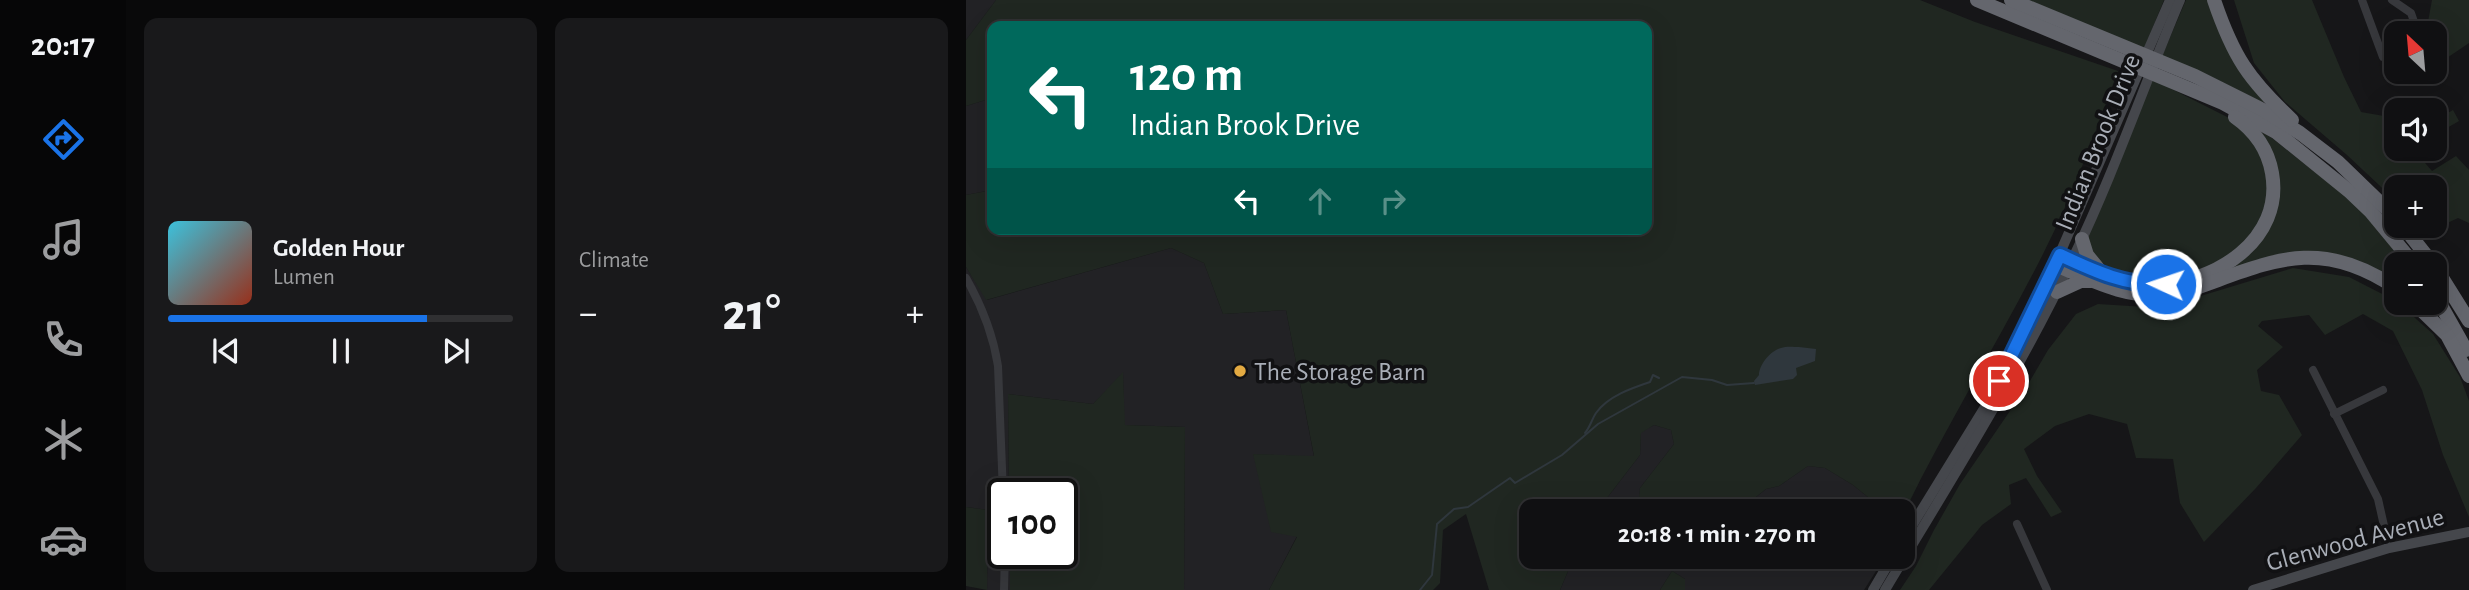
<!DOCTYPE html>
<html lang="en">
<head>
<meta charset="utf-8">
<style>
  :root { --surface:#101012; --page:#19191b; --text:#f1f3f6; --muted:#9c9d9f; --line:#303032; --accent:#1a73e8 }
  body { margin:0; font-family:"Alegreya Sans",sans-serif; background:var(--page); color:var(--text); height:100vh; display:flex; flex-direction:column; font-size:26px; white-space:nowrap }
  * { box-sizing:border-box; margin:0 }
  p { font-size:23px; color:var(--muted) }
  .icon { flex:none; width:38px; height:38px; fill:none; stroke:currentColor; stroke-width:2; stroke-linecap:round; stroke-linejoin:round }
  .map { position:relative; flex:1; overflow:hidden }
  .panel { display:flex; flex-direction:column; gap:18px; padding:18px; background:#09090a; width:840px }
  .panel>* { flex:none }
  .hud { position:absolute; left:21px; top:21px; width:665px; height:214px; border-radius:14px; box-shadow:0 7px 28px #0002,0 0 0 2px var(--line); background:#00695c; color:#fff; overflow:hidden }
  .needle { width:46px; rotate:334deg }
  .controls { position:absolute; left:1418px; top:21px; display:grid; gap:14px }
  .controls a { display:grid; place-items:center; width:63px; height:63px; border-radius:14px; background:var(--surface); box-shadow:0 7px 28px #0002,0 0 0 2px var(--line); font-size:35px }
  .speed { position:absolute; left:21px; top:478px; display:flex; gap:14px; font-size:35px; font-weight:700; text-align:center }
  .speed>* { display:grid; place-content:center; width:91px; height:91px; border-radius:50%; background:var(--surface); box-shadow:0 7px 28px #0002,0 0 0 2px var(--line); line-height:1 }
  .speed .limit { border:4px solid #111; border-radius:10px; background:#fff; color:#111 }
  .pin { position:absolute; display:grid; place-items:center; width:60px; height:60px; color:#fff; margin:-30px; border:4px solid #fff; border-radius:50%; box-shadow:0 2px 7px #0007 }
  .me { position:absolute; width:77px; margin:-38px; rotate:273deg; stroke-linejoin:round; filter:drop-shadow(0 0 5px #0008) }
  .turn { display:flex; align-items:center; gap:24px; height:147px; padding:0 28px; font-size:32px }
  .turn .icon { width:91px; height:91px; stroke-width:2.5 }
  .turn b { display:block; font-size:49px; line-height:60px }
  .lanes { display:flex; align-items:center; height:66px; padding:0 28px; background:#0003; justify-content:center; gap:35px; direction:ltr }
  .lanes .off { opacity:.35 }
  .big { font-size:52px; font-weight:700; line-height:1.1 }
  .panel .tile { flex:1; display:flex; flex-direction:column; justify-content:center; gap:10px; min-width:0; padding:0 24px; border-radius:14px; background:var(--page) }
  .song { display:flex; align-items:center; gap:21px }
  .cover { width:84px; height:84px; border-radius:10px; background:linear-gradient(135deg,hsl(190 70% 55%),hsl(10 70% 35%)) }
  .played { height:7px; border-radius:4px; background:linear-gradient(90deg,var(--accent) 75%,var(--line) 75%) }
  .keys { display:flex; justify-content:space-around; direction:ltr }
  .heat { display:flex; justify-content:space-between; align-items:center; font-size:38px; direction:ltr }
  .panel .tiles { flex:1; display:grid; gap:18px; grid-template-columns:repeat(2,1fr) }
  .trip { position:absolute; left:553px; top:499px; width:396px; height:70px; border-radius:14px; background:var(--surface); box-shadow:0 7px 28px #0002,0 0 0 2px var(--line); font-weight:700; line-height:70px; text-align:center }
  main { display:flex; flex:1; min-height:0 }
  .tab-bar { display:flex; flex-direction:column; width:126px; justify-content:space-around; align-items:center; background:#060607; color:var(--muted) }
  .tab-bar .icon { width:49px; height:49px }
  .tab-bar .current { color:var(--accent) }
  .tab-bar b { font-size:32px; color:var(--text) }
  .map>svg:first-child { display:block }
</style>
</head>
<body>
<main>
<nav class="tab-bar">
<b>20:17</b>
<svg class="icon current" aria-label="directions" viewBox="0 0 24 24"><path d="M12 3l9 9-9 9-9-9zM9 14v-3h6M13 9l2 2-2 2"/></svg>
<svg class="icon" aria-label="music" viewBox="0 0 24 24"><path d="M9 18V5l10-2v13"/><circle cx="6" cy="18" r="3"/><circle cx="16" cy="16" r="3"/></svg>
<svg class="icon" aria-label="phone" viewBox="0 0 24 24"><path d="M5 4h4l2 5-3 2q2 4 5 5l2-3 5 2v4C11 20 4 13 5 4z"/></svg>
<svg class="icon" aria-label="climate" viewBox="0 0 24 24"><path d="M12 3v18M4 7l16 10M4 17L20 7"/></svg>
<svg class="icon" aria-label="car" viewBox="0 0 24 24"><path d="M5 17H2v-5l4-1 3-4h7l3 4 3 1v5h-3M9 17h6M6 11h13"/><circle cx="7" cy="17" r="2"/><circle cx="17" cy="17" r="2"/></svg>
</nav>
<section class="panel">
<div class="tiles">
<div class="tile">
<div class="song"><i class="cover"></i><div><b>Golden Hour</b><p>Lumen</p></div></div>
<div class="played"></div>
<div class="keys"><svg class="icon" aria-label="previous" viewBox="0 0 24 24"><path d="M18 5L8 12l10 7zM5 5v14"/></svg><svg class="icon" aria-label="pause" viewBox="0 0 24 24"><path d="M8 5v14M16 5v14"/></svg><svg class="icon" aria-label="next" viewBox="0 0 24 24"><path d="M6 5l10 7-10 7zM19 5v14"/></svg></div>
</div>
<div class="tile"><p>Climate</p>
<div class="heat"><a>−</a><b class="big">21°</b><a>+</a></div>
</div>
</div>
</section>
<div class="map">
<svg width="1503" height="590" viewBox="0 0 1503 590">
  <rect width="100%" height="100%" fill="#161618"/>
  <g fill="#222225">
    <path d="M0,0H30L0,40Z"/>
    <path d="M26,98V190L0,195V106Z"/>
    <path d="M205,248L238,263L257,314L320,310L348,457L287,454L331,536L303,590H218L219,427L158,425L157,374L127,404L42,394L43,493L37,494V553H44V590H21L22,510L0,507V267L21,300Z"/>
    <path d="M688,425L705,430L708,444L674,488L673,510L708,498L722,511H631L674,455L675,432Z"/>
    <path d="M842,466L859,468L887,485L919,511H779L785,501L800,489L813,486Z"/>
    <path d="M608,557H919L898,590H719V579L706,571L694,590H594Z"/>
  </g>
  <g fill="#202721">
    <path d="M30,0H954L1009,22L1152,71C1129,133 1107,195 1077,254C1032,343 979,427 936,517V511H919L887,485L859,468L842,466L813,486L800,489L785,501L779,511H722L708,498L672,511L674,488L708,444L705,430L688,425L675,433L674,455L631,511H565V556L608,557L594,590H523L500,514L477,530L474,583L467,590H303L331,537L305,532L287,454L348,456L320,310L257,314L238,263L205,248L20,300L0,267V195L26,190V229H681V26H26V98L0,106V40Z"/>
    <path d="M1061,0H1198L1178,49Z"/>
    <path d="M1220,0H1244C1257,41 1266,70 1299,100L1297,103L1196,56Z"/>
    <path d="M1268,0H1346L1378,77L1395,112L1418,116L1430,129V149H1447L1466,171L1490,156L1503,170V223L1492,218L1462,232L1455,226H1468V187H1430V201L1381,155L1319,102L1288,63Z"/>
    <path d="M1466,0H1503V43L1475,62L1468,41V33H1466L1462,22Z"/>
    <path d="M1186,79L1271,122L1289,139L1305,187L1289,234L1250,265L1210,278H1169L1145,269L1125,254L1121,238Z"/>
    <path d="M1487,110L1493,121L1481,128L1475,117Z"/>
    <path d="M1292,130L1306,138L1398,211L1444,264H1430V283L1350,255L1231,283L1175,287L1255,270L1306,211Z"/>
    <path d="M1327,268L1383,277L1430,301L1467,334L1494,377L1503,401V517L1477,455L1456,390L1427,331L1397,314L1359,335L1343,315L1296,321L1292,326L1317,347L1291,370L1295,391L1313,395L1336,435L1290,488L1238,542L1214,503L1207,459L1170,458L1161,424L1123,414L1089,426L1058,449L1071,476L1096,512L1085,517L1060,478L1043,485L1045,504L1016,525L963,590H934L950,566L968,530L994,484L1061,386L1082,350L1110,314L1132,304L1195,308Z"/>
    <path d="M157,372L159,425L219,427L218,590H44V553H96V494L43,493L42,394L127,404Z"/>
    <path d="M0,507L22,510L21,590L0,586Z"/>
    <path d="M706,571L719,579V590H694Z"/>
  </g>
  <path fill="#2f373d" d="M833,347L850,349L849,361L830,368L831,375L827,379L789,385L788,381L793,375C793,365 804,351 815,348C820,346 828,347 833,347Z"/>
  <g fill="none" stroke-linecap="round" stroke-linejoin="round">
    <g stroke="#2f373d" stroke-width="2">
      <path d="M619,433C624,427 626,419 630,413C642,396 666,388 684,382L687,375L693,378"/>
      <path d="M454,590L466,575L471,524L488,509L502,507L544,478L549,483L596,455L632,424L716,377L746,380L761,385L788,383"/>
    </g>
    <g stroke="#37383c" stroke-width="8">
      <path d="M1396,0L1417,57L1430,54"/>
      <path d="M1426,0L1445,13L1452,33"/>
      <path d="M0,278C16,306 27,334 32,366L37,494"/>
      <path d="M1347,370L1412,499L1423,548"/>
      <path d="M1368,414L1417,390"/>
      <path d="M1051,524L1081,590"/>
      <path d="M38,590L39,553"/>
    </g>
    <g stroke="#45474c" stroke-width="10">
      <path d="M936,542L1022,402L1068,313L1204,0"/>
      <path d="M907,590L927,556"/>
      <path d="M919,590C985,480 1053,372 1108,256C1148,173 1178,85 1214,0"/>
      <path d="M1287,590L1423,548L1503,532"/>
    </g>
    <g stroke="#64666d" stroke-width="14">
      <path d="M1011,0L1257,103L1310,132L1383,191L1405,212L1448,264"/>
      <path d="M1045,0L1229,76L1299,111L1334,133L1372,162L1430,218"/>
      <path d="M1248,0C1267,56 1282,79 1326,120"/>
      <path d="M1437,226L1467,264"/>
      <path d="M1116,239L1121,255L1135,272"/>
      <path d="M1094,255C1124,269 1157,285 1190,285C1249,283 1318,240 1306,173C1302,150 1289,131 1269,117"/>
      <path d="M1090,265C1130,283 1167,301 1212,294C1296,267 1346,231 1430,288"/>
      <path d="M1468,265L1503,321"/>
      <path d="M1091,292L1115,281H1125"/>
      <path d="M1468,293L1500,350"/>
      <path d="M1448,303L1481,335L1503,376"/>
    </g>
  </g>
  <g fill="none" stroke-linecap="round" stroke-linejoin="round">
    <defs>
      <path id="route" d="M1033,381L1094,255C1128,271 1162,287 1200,284"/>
    </defs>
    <use href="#route" stroke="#114b97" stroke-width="18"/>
    <use href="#route" stroke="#1a73e8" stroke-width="12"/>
  </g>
  <circle fill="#e3aa42" stroke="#111113" stroke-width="2.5" cx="274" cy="371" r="7"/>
  <g text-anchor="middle" stroke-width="7" stroke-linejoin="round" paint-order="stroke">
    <g font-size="26" fill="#a9aeb7" stroke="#111113">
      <text transform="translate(1131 142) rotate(-68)" y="9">Indian Brook Drive</text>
      <text transform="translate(1389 539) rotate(-15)" y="9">Glenwood Avenue</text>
    </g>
    <g font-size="26" fill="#a9aeb7" stroke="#111113" text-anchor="start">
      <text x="288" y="380">The Storage Barn</text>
    </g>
  </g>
</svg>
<div class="controls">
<a><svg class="needle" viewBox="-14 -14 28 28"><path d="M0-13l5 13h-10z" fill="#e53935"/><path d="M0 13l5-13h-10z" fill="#9c9d9f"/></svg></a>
<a><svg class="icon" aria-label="sound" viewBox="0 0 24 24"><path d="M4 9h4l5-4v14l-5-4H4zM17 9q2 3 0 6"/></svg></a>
<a>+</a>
<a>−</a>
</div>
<div class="speed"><div class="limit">100</div></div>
<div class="pin" style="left:1033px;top:381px;background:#d93025"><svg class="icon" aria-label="arrive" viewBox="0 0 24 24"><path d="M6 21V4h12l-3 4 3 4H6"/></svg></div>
<svg class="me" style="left:1200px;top:284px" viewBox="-20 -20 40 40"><circle r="17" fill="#1a73e8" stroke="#fff" stroke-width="3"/><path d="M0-11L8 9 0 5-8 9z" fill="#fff"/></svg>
<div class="trip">20:18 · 1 min · 270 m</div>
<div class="hud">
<div class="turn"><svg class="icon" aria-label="left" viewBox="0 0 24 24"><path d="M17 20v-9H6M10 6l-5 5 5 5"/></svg><div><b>120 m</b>Indian Brook Drive</div></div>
<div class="lanes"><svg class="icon" aria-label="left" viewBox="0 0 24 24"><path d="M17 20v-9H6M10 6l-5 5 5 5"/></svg><svg class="icon off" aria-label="ahead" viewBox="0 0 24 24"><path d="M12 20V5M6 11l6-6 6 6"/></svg><svg class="icon off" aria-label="right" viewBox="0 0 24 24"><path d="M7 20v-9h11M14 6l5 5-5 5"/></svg></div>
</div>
</div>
</main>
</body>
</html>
